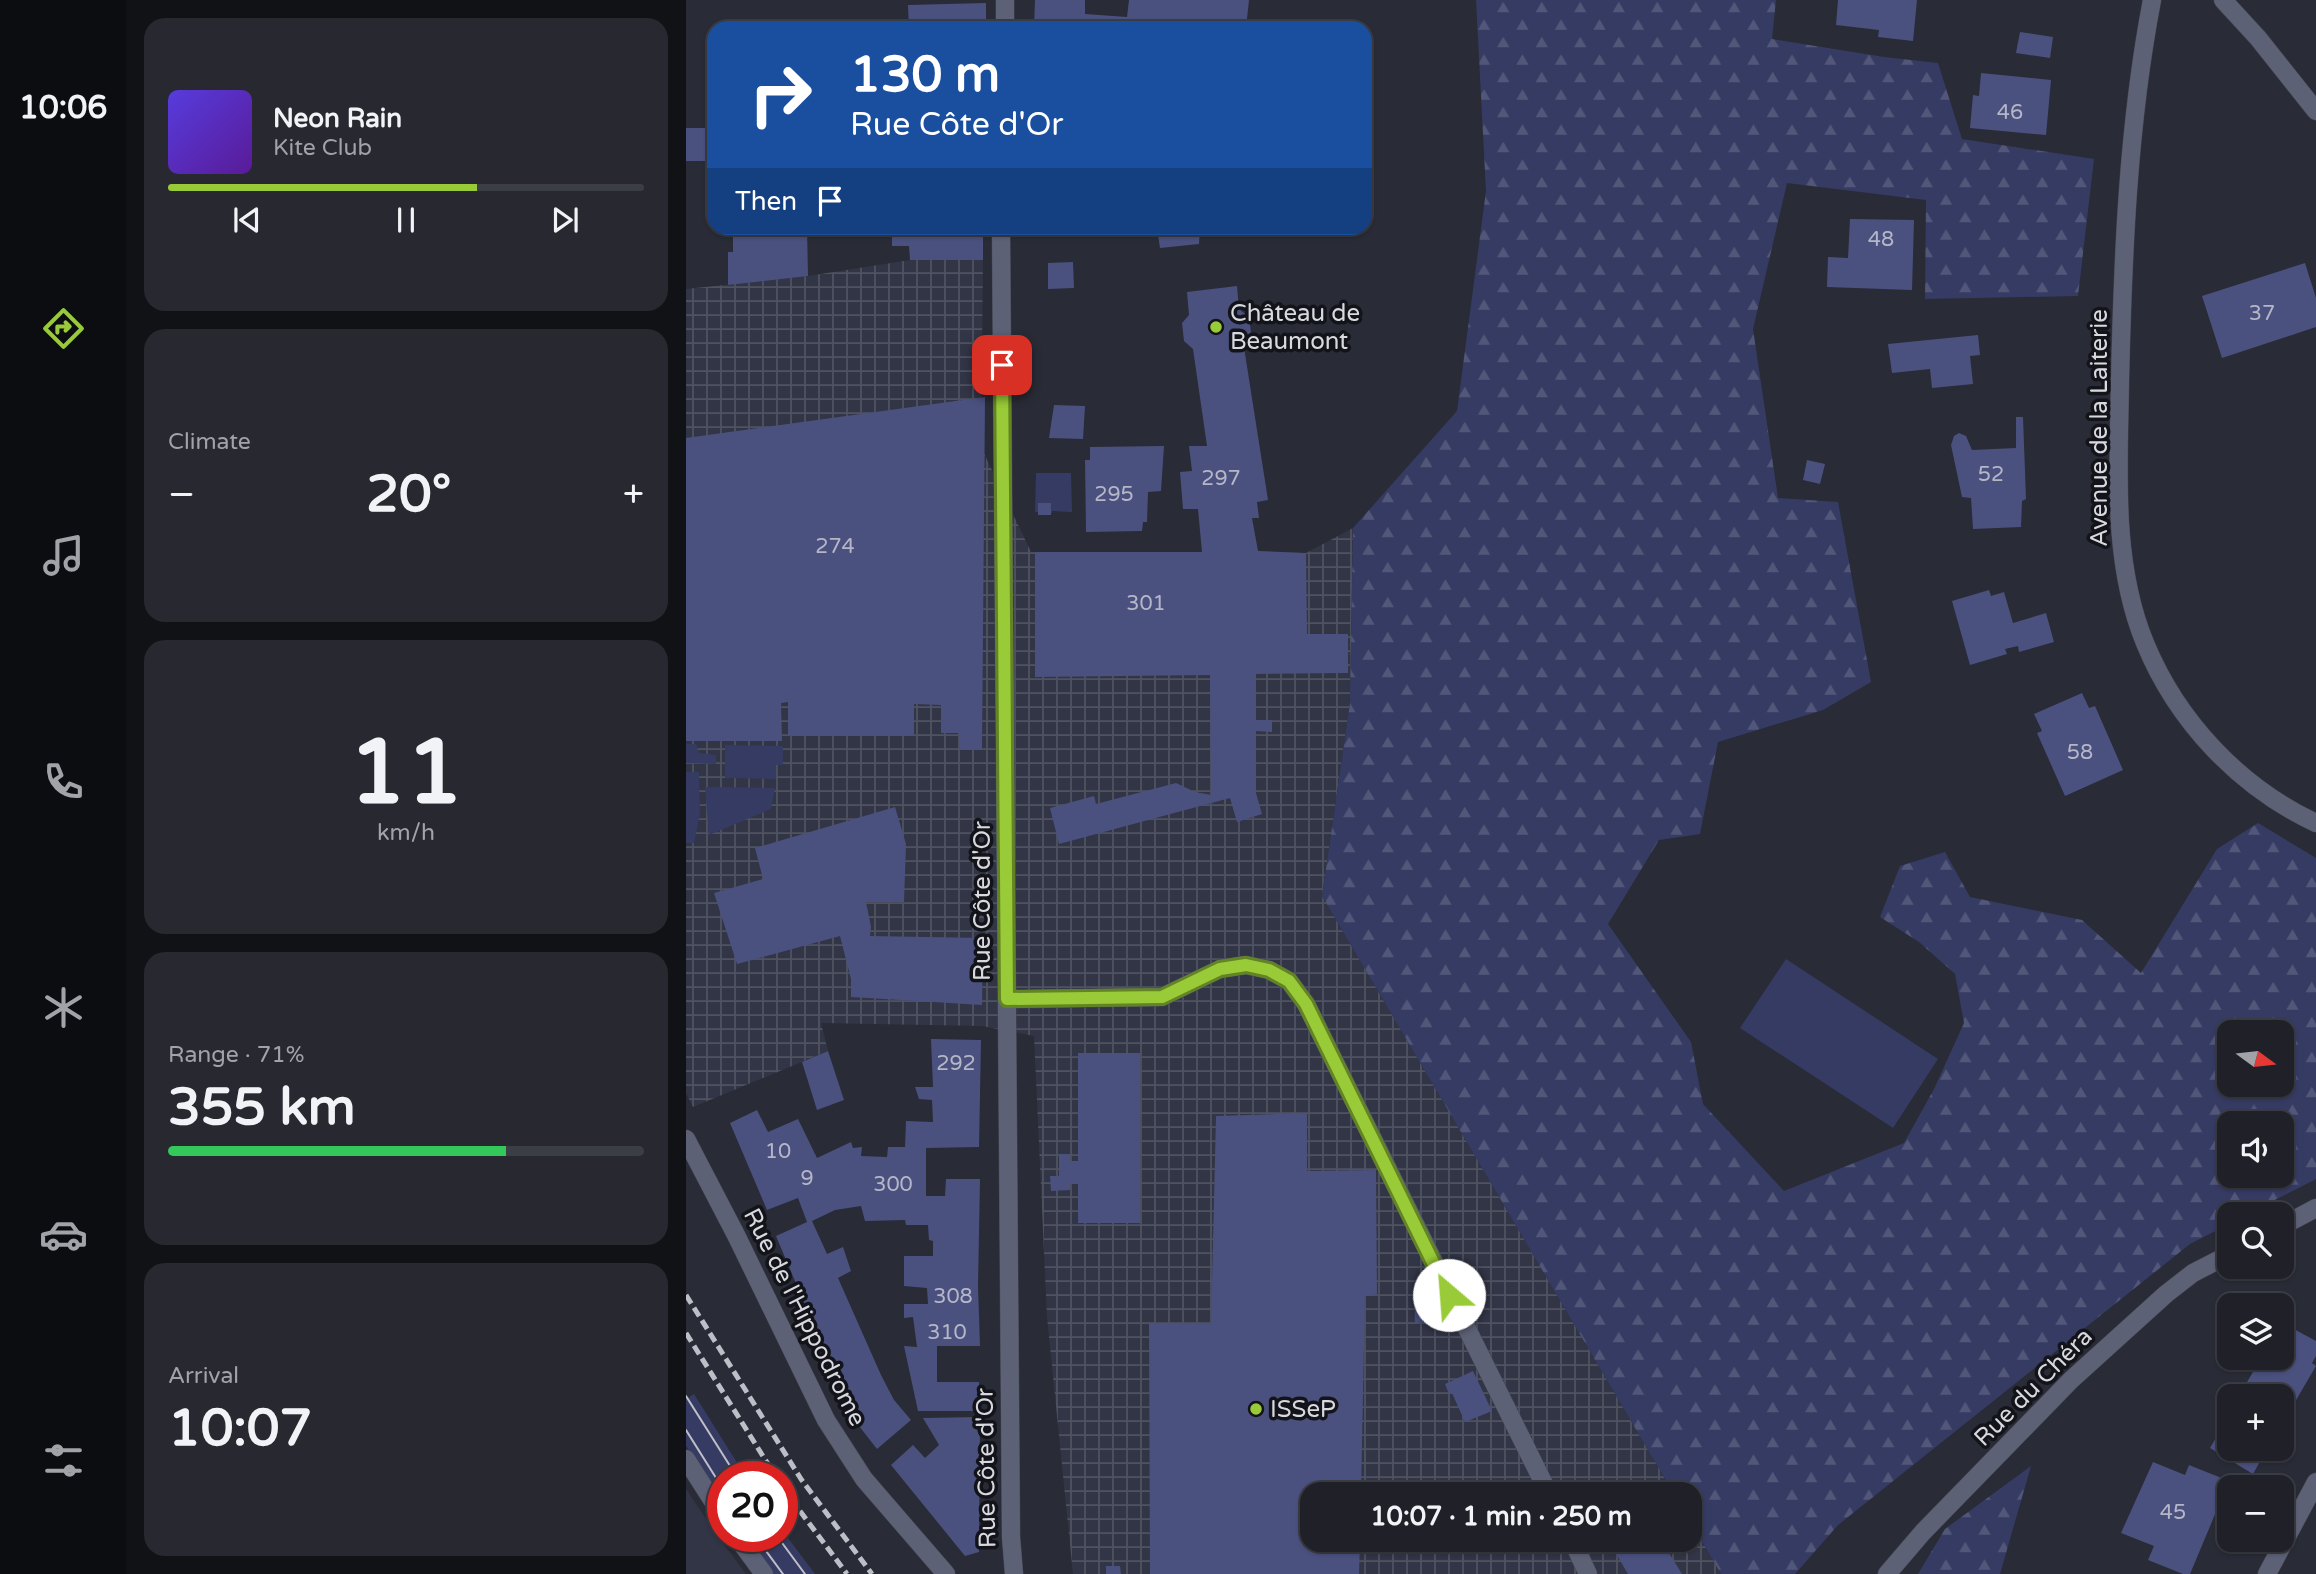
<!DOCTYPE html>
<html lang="en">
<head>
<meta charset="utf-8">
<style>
  :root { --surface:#1f2028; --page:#272830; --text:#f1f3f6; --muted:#a1a3a8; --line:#3c3e45; --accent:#98cb37 }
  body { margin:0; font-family:"Varela Round",sans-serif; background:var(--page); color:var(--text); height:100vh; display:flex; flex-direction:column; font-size:26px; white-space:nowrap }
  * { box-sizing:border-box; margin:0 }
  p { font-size:23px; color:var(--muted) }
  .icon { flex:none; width:38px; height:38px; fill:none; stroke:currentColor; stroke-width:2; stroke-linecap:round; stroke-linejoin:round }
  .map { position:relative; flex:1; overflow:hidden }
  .panel { display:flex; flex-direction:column; gap:18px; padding:18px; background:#111216; width:560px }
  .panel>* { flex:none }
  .banner { position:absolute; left:21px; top:21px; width:665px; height:214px; border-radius:21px; box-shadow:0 2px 5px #0004,0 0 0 2px var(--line); background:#1a4fa0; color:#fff; overflow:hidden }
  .needle { width:46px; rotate:105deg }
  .controls { position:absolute; left:1531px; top:1020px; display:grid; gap:14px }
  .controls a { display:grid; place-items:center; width:77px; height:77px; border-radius:14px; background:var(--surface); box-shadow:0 2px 5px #0004,0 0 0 2px var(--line); font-size:35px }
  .speed { position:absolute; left:21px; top:1461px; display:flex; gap:14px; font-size:35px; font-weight:700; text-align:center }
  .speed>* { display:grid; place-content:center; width:91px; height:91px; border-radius:50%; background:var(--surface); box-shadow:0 2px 5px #0004,0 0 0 2px var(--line); line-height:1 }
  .speed .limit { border:10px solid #d22; background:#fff; color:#111 }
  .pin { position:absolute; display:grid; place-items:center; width:60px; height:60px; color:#fff; margin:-30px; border-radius:14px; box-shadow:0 4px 10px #0006 }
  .me { position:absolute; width:77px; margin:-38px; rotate:333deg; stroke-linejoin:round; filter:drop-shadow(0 0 5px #0008) }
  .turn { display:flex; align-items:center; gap:24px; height:147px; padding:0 28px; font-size:32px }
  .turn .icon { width:91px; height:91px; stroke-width:2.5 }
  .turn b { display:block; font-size:49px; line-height:60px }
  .then { display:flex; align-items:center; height:66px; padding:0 28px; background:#0003; gap:14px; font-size:26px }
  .big { font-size:52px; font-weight:700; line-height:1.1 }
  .panel .widget { flex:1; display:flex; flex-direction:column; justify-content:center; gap:10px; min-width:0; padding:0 24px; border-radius:21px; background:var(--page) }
  .panel .dial { align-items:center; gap:0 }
  .dial b { font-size:91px; line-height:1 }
  .song { display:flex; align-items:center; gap:21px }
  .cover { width:84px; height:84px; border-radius:10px; background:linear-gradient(135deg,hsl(250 70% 55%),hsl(270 70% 35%)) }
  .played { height:7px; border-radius:4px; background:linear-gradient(90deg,var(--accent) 65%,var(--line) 65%) }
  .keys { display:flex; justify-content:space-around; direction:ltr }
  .heat { display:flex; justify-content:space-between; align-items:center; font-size:38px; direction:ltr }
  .charge { height:10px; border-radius:5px; background:linear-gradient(90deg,#34c759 71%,var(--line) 0) }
  .trip { position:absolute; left:614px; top:1482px; width:402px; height:70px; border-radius:21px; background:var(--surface); box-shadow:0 2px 5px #0004,0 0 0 2px var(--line); font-weight:700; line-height:70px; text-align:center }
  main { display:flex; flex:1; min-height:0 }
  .tabs { display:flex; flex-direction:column; width:126px; justify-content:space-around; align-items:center; background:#0c0d10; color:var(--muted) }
  .tabs .icon { width:49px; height:49px }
  .tabs .selected { color:var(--accent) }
  .tabs b { font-size:32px; color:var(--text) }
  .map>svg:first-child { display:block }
</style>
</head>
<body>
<main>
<nav class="tabs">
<b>10:06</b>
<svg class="icon selected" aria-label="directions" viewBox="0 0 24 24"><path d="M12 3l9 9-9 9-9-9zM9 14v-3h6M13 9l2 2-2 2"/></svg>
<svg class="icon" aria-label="music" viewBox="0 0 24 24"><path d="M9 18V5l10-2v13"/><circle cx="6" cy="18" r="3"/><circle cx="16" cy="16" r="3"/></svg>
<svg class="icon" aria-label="phone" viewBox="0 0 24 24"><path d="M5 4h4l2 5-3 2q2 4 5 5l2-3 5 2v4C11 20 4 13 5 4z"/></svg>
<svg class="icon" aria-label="climate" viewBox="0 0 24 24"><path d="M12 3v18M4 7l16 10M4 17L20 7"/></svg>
<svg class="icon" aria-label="car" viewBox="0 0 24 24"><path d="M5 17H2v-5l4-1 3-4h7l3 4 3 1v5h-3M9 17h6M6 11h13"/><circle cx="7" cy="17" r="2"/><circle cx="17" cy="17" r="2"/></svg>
<svg class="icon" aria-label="filters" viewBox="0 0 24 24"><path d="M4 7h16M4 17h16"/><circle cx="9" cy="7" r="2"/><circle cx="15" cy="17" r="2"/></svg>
</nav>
<section class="panel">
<div class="widget">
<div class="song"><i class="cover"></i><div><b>Neon Rain</b><p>Kite Club</p></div></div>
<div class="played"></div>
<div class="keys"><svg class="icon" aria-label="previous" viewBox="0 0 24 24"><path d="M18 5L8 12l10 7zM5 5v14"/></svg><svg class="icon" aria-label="pause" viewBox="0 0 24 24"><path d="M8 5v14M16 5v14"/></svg><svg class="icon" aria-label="next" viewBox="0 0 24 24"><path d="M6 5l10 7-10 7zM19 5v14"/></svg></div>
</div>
<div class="widget"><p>Climate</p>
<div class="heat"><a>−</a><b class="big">20°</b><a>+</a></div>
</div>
<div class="widget dial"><b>11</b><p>km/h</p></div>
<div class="widget"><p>Range · 71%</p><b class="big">355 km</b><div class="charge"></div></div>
<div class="widget"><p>Arrival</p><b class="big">10:07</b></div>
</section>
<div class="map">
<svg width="1630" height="1574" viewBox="0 0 1630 1574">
  <defs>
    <pattern id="industrial-grid" width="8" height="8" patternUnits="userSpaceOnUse" patternTransform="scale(1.75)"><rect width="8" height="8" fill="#323546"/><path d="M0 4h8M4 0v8" fill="none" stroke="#4f5260"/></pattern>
    <pattern id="forest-firs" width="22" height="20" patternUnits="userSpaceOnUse" patternTransform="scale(1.75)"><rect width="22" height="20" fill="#363b64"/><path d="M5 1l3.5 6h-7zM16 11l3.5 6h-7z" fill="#52577a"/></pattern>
  </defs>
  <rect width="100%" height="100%" fill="#292b36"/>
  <path fill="#323546" d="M0,1489L33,1538L60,1574H0Z"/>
  <path fill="url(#industrial-grid)" d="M224,260H297L295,447L345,552L620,553L667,528L664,703L636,896L988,1494H626V1540H1004L1005,1522L1035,1574H387L361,1317L348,1036L296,1026L135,1023L142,1051L7,1107L0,1093V289L122,276Z"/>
  <g fill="#363b64">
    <path d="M350,473H385L386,512L366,511V513L349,512Z"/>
    <path d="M0,744H10L13,753L30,755V764L0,763Z"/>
    <path d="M39,745L97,746V765H90V779L39,778Z"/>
    <path d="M0,772H13L14,814L8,843H0Z"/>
    <path d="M19,787L89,788L85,809L23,835Z"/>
    <path d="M1100,959L1252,1059L1207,1128L1054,1028Z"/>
    <path d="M8,1394L60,1477H37V1504L0,1446V1399Z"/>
    <path d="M96,1530L129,1574H86L58,1537L96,1536Z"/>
  </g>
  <g fill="url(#forest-firs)" fill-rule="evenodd">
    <path d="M790,0H1090L1086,39L1198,57L1252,63L1276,139L1408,159L1392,296L1239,299L1240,200L1101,183L1067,329L1092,498L1152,502L1185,682L1137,710L1032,742L1014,834L973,840L922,924L1005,1042L1017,1104L1098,1191L1218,1143L1248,1089L1278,1023L1269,974L1233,942L1194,917L1214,866L1259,852L1284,897L1396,920L1455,973L1531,849L1572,823L1630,858V1179L1561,1214H1544L1543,1224L1504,1244L1152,1525L1109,1574H1035L1005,1522L1004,1494H988L636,896L664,703L667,528L771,411L800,191ZM1544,1032H1596V1085H1544ZM1544,1124H1596V1176H1544Z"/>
    <path d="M1345,1466L1314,1574H1232L1259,1529Z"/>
  </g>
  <g fill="#4b517f">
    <path d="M349,0H399V14L441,17L443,0H563L560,28H348Z"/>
    <path d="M1152,0H1231L1227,41L1192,37L1193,30L1150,25Z"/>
    <path d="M300,3V28H223L222,5Z"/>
    <path d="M1334,32L1367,37L1364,58L1330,53Z"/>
    <path d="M1295,73L1365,80L1360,135L1284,128L1287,95L1293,96Z"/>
    <rect x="0" y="128" width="28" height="33"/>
    <path d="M1164,219L1228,220L1226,290L1141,287L1142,257L1162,258Z"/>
    <path d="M47,228H121L122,276L42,285V252H47Z"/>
    <path d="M206,228H297V260H224L223,246H206Z"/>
    <path d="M471,228H514L513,244L474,248Z"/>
    <path d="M387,262L388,288L362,289V263Z"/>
    <path d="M1619,263L1630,298V327L1536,358L1516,296Z"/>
    <path d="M551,286L553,309L563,317L565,332L557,341L582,500L571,502L573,518H566L572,551L620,553L621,634H662V673L570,674V720H586V732L570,731V793L576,814L551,822L544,798L373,844L364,808L408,796L410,804L490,783L509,792L525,795L524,675L349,677V552H516L512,509H497L494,472L506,471L503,446H521L507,349L498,341L496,323L503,315L501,292Z"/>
    <path d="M1292,335L1294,355L1284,356L1287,384L1246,388L1244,369L1206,373L1202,344Z"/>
    <path d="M299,397L296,749H273V733H255V705L228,704V735H102V702L95,703L96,741H0V438Z"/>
    <path d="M368,405L399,406L397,439L363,438Z"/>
    <path d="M1330,417H1337L1340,499L1336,501L1335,527L1287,529L1285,498L1276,497L1265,445L1268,436L1273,433L1280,436L1286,450L1330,448Z"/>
    <path d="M478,446L475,491L462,492L461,522H457L456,531L400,532L399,460H404V447Z"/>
    <path d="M1121,460L1139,464L1134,484L1117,480Z"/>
    <rect x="352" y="503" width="13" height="12"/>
    <path d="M1303,590L1305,596L1318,592L1327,623L1360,613L1368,642L1333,652L1332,646L1319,649L1321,654L1284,665L1266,601Z"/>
    <path d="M1396,693L1403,708L1409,706L1437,770L1379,796L1351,733L1356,731L1348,714Z"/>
    <path d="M209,807L220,844L218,902H180L185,927L184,936L297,938L296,1005L165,997V979L154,936L51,964L28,893L77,879L69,848Z"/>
    <path d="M245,1039L295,1040L293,1147L240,1148V1196H259L260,1179H294L292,1286L294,1346H251V1382H293L292,1411H232L218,1346L231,1347L227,1317L218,1318V1304H242L241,1288L218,1286V1256H247V1241L243,1240L242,1225H220L219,1220L179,1221L175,1206L149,1210L126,1221L141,1254L157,1247L165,1271L152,1278L195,1375L208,1400L225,1420L191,1449L173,1426L159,1400L90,1236L121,1222L112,1198L81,1210L44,1123L71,1110L82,1132L112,1119L131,1158L165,1142L167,1148L176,1147L175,1156L201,1157L202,1147H219L220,1121L247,1122L246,1100L233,1099L229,1087H247Z"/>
    <path d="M142,1051L158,1100L131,1110L116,1062Z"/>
    <path d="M392,1053H454V1223H392V1184H384V1190L365,1191L364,1176H373V1154H384V1161H392Z"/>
    <path d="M621,1113V1171L690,1170L691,1294L679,1296L675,1494H626V1540H674L673,1574H464L463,1323L525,1324L530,1116Z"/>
    <path d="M749,1293L761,1322L729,1324L728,1294Z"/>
    <path d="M1604,1327L1630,1341V1356L1626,1363L1630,1366L1596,1424V1396H1553L1575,1358H1596V1338Z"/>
    <path d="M787,1371L806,1411L779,1422L766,1393L763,1394L759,1384Z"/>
    <path d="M1544,1414V1449H1581L1567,1474L1524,1448Z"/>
    <path d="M294,1417L293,1552L279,1556L205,1465L227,1445L239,1458L253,1445L237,1418Z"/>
    <path d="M1467,1462L1499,1475L1503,1465L1543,1481L1504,1574H1497L1462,1560L1468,1546L1435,1533Z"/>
    <path d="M922,1540H975L996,1574H942Z"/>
    <path d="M420,1566H434L435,1574H420Z"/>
  </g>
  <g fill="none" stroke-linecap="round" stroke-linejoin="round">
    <defs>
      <g id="minor">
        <path d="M1466,0C1442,125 1437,253 1434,380C1433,466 1425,561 1459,643C1491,721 1553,787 1630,823"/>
        <path d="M1537,0L1572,38L1630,111"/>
        <path d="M319,28V0"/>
        <path d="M315,228L325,1537L328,1574"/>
        <path d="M321,999L476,997L534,969L560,965L583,970L603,981L620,1004L863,1494"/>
        <path d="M0,1139L50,1235L140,1420L178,1479L260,1574"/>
        <path d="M1596,1226L1630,1208"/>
        <path d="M0,1459L37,1517"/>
        <path d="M50,1536L78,1574"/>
        <path d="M886,1540L902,1574"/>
        <path d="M1201,1574L1237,1532L1385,1380L1480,1294L1507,1273L1544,1254"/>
        <path d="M1581,1574L1630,1482"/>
      </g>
    </defs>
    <use href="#minor" stroke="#454751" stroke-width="19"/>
    <use href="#minor" stroke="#5d6176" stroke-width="18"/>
    <g stroke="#bdbec6" stroke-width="2">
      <path d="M0,1396L51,1477"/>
      <path d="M0,1430L37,1489"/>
      <path d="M69,1536L97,1574"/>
      <path d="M91,1536L119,1574"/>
    </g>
    <g stroke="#bdbec6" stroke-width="5" stroke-dasharray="10 5" stroke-linecap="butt">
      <path d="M0,1295L115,1479L186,1574"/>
      <path d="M0,1333L90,1477"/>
      <path d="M96,1487L161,1574"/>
    </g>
  </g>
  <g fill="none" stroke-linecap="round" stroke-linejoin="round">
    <defs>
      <path id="route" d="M316,365L321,999L476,997L534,969L560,965L583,970L603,981L620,1004L763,1295"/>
    </defs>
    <use href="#route" stroke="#638424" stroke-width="18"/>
    <use href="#route" stroke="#98cb37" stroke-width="12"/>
  </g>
  <g fill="#98cb37" stroke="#131419" stroke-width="2.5">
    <circle cx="530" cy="327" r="7"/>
    <circle cx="570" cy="1409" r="7"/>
  </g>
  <g text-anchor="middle" stroke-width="7" stroke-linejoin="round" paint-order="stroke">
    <g font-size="21" fill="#b5b7c8">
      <text x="1324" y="119">46</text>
      <text x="1195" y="246">48</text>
      <text x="1576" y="320">37</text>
      <text x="1305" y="481">52</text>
      <text x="535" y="485">297</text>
      <text x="428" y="501">295</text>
      <text x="149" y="553">274</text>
      <text x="460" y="610">301</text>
      <text x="1394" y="759">58</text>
      <text x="270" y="1070">292</text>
      <text x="92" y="1158">10</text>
      <text x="121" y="1185">9</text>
      <text x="207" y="1191">300</text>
      <text x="267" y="1303">308</text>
      <text x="261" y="1339">310</text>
      <text x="1487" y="1519">45</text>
    </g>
    <g font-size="24" fill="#d8d9e0" stroke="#131419" text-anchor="start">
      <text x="544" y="321">Château de<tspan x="544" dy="28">Beaumont</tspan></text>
      <text x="584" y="1417">ISSeP</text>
    </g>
    <g font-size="24" fill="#d8d9e0" stroke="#131419">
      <text transform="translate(1413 428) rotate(-90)" y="8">Avenue de la Laiterie</text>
      <text transform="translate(296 901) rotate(-90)" y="8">Rue Côte d'Or</text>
      <text transform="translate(119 1317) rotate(63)" y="8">Rue de l'Hippodrome</text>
      <text transform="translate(1347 1387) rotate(-45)" y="8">Rue du Chéra</text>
      <text transform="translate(300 1468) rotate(-91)" y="8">Rue Côte d'Or</text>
    </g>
  </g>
</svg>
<div class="controls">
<a><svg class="needle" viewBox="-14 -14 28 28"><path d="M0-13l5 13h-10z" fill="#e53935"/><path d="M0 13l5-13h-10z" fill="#a1a3a8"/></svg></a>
<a><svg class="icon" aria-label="sound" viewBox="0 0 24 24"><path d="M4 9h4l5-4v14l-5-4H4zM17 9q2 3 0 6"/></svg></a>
<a><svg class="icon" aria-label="search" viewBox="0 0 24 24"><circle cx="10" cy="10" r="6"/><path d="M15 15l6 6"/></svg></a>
<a><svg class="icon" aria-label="layers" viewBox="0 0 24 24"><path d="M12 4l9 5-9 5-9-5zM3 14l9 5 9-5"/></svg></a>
<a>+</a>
<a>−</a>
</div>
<div class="speed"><div class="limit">20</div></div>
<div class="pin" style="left:316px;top:365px;background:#d93025"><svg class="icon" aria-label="arrive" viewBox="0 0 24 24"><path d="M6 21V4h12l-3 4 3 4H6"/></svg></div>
<svg class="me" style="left:763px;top:1295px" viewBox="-20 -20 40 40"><circle r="19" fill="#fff"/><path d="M0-13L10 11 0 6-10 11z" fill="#98cb37"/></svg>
<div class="trip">10:07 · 1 min · 250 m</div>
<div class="banner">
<div class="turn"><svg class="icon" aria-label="right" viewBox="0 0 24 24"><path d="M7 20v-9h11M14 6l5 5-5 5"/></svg><div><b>130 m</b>Rue Côte d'Or</div></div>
<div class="then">Then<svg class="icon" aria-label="arrive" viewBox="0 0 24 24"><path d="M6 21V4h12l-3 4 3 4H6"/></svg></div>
</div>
</div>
</main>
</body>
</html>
